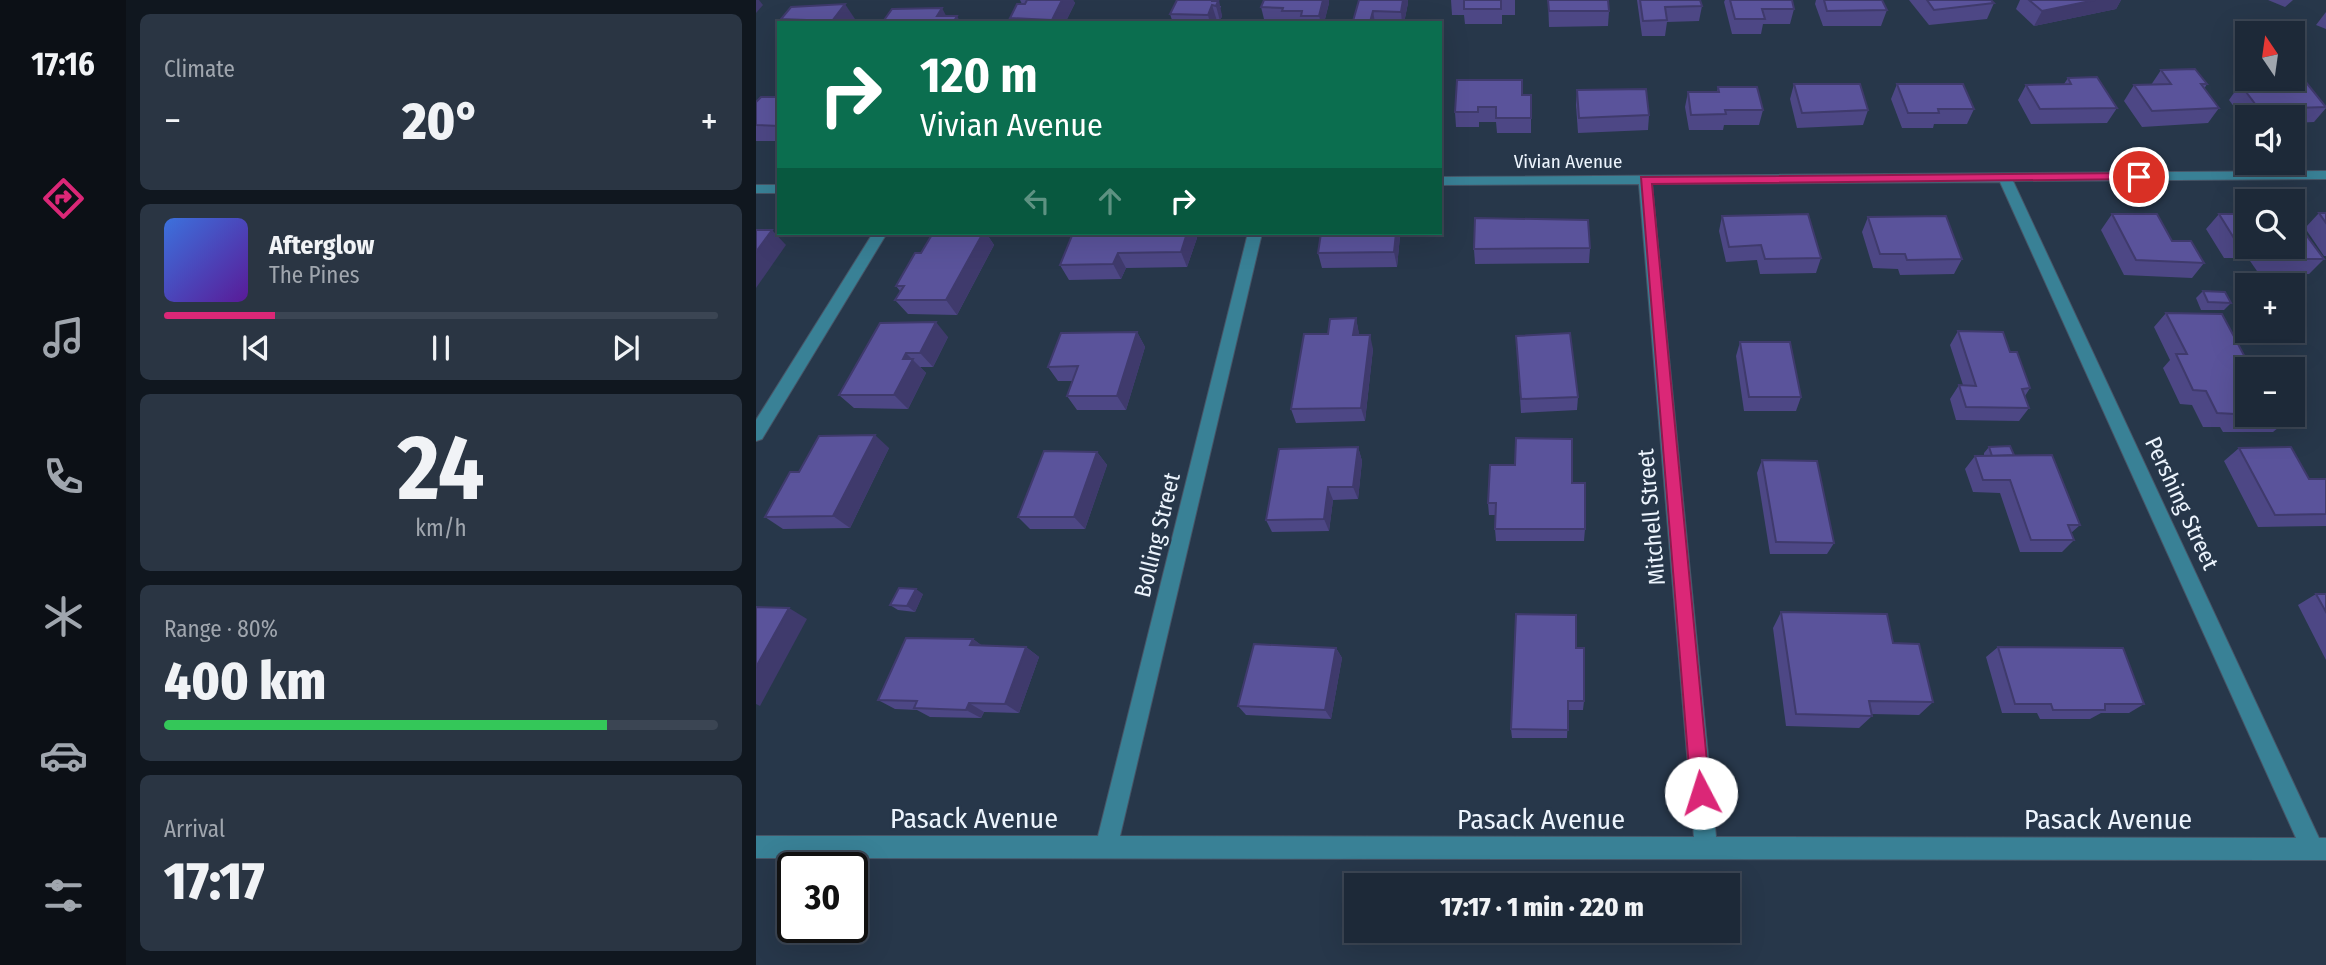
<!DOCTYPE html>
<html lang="en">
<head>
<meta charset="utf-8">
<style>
  :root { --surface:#1d2938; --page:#2a3543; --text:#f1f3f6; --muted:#a0a6ae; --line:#3b4553; --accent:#db2777 }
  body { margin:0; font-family:"Fira Sans Condensed",sans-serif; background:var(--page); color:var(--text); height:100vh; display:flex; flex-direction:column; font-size:26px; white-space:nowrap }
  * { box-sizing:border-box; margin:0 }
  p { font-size:23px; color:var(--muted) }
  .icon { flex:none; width:38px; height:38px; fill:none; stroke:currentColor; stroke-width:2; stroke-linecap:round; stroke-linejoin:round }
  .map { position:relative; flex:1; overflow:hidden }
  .details { display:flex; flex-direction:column; gap:14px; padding:14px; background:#10171f; width:630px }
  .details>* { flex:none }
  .banner { position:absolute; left:21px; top:21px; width:665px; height:214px; border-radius:0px; box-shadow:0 7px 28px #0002,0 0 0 2px var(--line); background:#0b6e4f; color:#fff; overflow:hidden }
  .needle { width:46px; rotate:347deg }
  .tools { position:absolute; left:1479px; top:21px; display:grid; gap:14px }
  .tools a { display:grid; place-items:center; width:70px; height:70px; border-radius:0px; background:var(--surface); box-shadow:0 7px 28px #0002,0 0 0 2px var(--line); font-size:35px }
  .speed { position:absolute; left:21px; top:852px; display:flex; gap:14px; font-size:35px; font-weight:700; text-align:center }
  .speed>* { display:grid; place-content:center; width:91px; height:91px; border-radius:50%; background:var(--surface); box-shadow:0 7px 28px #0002,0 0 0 2px var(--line); line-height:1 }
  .speed .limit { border:4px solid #111; border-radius:10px; background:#fff; color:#111 }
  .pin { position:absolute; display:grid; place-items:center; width:60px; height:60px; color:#fff; margin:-30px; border:4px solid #fff; border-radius:50%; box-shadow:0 2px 7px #0007 }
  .me { position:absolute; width:77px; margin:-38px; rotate:355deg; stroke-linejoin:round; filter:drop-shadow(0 0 5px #0008) }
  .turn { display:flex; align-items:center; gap:24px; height:147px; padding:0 28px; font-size:32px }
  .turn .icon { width:91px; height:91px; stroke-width:2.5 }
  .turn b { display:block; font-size:49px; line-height:60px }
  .lanes { display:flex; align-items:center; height:66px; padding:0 28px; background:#0003; justify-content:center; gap:35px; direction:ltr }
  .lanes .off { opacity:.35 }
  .big { font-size:52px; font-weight:800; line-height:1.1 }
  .details .widget { flex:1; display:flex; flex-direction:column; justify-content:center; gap:10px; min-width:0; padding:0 24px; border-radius:10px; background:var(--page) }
  .details .dial { align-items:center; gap:0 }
  .dial b { font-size:91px; line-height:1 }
  .song { display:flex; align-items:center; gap:21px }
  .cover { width:84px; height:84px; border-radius:10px; background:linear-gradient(135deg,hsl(220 70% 55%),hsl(270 70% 35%)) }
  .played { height:7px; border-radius:4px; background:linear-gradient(90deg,var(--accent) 20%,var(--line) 20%) }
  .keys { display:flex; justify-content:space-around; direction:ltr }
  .heat { display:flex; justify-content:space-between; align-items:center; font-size:38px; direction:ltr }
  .charge { height:10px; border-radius:5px; background:linear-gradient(90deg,#34c759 80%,var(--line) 0) }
  .trip { position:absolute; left:588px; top:873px; width:396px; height:70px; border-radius:0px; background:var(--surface); box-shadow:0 7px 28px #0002,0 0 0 2px var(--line); font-weight:800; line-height:70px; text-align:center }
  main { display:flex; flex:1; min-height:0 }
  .tabs { display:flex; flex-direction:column; width:126px; justify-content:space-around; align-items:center; background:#0c1016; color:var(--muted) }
  .tabs .icon { width:49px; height:49px }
  .tabs .on { color:var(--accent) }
  .tabs b { font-size:32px; color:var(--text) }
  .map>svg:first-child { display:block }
</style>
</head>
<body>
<main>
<nav class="tabs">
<b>17:16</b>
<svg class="icon on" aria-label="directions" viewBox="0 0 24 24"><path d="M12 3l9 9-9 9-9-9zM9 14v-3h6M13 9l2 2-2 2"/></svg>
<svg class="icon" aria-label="music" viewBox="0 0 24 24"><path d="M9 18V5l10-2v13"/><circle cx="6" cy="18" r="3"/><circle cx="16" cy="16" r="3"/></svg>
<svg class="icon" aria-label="phone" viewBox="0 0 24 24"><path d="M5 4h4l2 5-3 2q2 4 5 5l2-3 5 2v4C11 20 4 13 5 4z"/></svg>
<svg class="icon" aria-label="climate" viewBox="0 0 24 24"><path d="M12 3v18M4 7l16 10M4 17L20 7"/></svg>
<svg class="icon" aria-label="car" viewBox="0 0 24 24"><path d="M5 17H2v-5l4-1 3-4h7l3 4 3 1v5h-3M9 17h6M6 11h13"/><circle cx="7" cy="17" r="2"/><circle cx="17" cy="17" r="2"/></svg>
<svg class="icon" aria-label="filters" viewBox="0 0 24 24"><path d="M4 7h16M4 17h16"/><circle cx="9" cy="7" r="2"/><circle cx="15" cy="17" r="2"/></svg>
</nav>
<section class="details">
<div class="widget"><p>Climate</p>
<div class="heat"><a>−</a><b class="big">20°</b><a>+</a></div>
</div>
<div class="widget">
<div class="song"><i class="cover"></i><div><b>Afterglow</b><p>The Pines</p></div></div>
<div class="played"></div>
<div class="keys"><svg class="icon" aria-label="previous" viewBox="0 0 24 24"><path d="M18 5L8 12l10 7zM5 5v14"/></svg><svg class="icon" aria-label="pause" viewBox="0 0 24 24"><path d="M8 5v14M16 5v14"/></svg><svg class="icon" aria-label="next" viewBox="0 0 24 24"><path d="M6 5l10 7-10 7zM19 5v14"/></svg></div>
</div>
<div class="widget dial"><b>24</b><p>km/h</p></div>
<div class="widget"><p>Range · 80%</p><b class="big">400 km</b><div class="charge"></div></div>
<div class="widget"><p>Arrival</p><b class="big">17:17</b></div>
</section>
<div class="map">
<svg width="1570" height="965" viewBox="0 0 1570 965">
  <rect width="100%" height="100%" fill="#27374a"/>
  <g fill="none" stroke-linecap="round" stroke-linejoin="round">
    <defs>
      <g id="minor">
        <path d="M1570,171V179L1257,181L1563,838H1570V860L0,858V836H342L492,233H506L364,836L938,837L883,184L684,185V177ZM1244,182L1540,838L960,837L896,184Z"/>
        <rect x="0" y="185" width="23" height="8"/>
        <path d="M117,233H131L6,439L0,441V420Z"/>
      </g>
    </defs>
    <use href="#minor" stroke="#475567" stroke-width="2"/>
    <use href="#minor" fill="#398196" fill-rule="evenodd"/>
  </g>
  <g fill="#4d4785">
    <path d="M264,0H317L319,3L309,23H257L254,18L266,4Z"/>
    <path d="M421,0L465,6L464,9L466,16L464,21H461L460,23H417L414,14Z"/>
    <path d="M603,0H652V3L648,23H597Z"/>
    <path d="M695,0H759V15H746V24H709L708,15H696Z"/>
    <path d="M792,0L853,11L852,26L793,27Z"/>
    <path d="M881,0H944L946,6L943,21L911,22L909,36H886Z"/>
    <path d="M969,0H1036L1038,9L1034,24H1007L1005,34H976L968,2Z"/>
    <path d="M1060,0H1126L1131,10L1125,26H1067L1059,4Z"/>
    <path d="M1153,0H1235L1238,3L1231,19L1173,25Z"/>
    <path d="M1264,0H1365L1360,9L1278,26L1260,9Z"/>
    <path d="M1512,0H1537L1529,7Z"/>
    <path d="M573,3L568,23H509L505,7Z"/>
    <path d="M1570,12V29L1560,25Z"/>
    <path d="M25,19H99L96,23H27Z"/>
    <path d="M1405,70L1451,84L1448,89L1463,108L1452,123L1386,127L1368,101L1378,85H1395Z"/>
    <path d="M1312,78L1361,108L1351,123L1275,124L1262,100L1270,85L1308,84Z"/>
    <path d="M1038,84L1112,110L1107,125L1041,128L1034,99Z"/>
    <path d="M1141,84L1218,109L1211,124H1178L1177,128H1146L1135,99Z"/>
    <path d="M1484,84L1570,106V108L1558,122L1536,123V117H1491V124L1473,100Z"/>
    <path d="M962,87L1007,110L1003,125H968L967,130H933L929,107L932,92H961Z"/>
    <path d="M821,90L893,115L892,130L822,133L820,105Z"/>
    <path d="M766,95H775V133H741L740,122H723V127H700L699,112Z"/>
    <path d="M23,97V141H0V102Z"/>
    <path d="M1563,213H1570V256H1568L1549,228Z"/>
    <path d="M1356,214L1416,241L1448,263L1436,278L1368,275L1345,230Z"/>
    <path d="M1463,214H1491V247H1536L1568,259L1553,274H1503L1492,258H1468L1450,229Z"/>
    <path d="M966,216L1065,258L1060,273L1004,274L1001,260L970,262L963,231Z"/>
    <path d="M1112,217L1206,259L1198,274L1144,275L1142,269L1117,268L1106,232Z"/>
    <path d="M177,233H230L238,245L201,315L152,314L139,300L144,291L140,286L165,253Z"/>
    <path d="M317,233H439L441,238L431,267L370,268L365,279L313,280L304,265Z"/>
    <path d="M644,236L641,267L566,268L562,253Z"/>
    <path d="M834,248L833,263L719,264L718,249Z"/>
    <path d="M1447,291L1475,303L1468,310H1445L1440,298Z"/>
    <path d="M1410,313L1490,359L1485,364L1491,415L1533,419L1517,432H1467L1464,427H1447L1436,405L1424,404L1407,368L1414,360L1398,327Z"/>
    <path d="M600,318L603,335L617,349L609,421L540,423L535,409L572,334Z"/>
    <path d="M124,323L192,337L177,367H164L170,373L152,409L98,408L83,395Z"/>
    <path d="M1202,331L1254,352L1274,388L1269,396L1273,408L1263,421L1200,420L1194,399L1203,385H1207L1194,345Z"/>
    <path d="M381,332L389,347L370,410H321L311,396L317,381H302L292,367Z"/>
    <path d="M984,342L1045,397L1040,411H988L980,356Z"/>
    <path d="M761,350L822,397L821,410L765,413Z"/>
    <path d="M602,447L606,461L602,499L577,500L573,531L516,532L510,520Z"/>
    <path d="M1233,447L1258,455L1324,525L1315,533L1318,540L1306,552H1264L1244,493L1217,492L1209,469L1219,456H1228V453Z"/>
    <path d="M133,448L94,528L27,529L9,517L43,472Z"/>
    <path d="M1483,448L1553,479H1570V526L1502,527L1468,461Z"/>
    <path d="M341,452L351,465L329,529H274L262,517Z"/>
    <path d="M1006,460L1078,543L1071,554H1014L1001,473Z"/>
    <path d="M816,483L829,529L828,541H740L739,529L740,515H733L732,503Z"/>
    <path d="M167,594L159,612L142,610L134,605Z"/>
    <path d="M1560,594H1570V660L1542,605Z"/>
    <path d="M1025,612L1137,643L1177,702L1163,715L1115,714L1116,716L1103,728L1030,726L1017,628Z"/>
    <path d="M217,639L226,646L270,647L283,657L263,713L228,712L225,718L174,717L161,710L139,709L122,700Z"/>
    <path d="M1242,647L1388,704L1373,713H1345L1334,719H1284L1281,713H1246L1230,657Z"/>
    <path d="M580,648L586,658L575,719L490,715L482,706Z"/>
    <path d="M820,648L828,701L827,710H812L811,738H756L755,729Z"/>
  </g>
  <g fill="#3f3a6c">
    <path d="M0,0H3L7,5L0,13Z"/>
    <path d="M306,0H317L319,3L309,23H297L296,20Z"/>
    <path d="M456,0H463L466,16L464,21L460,6Z"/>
    <path d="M567,0H573V3L568,23H565L563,16Z"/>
    <path d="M647,0H652V3L648,23H646L645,12Z"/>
    <path d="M1339,0H1365L1360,9L1278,26L1286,11Z"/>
    <path d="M89,4L99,19L96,23H77L76,21Z"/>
    <path d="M456,5L461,21L460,23H454L452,15Z"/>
    <path d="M186,8L194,23L181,16Z"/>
    <path d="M617,11L619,23H614V22Z"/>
    <path d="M201,16L205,23H197Z"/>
    <path d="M16,230L30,245L0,288V252Z"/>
    <path d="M227,233H230L238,245L201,315L190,300Z"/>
    <path d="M431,233H439L441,238L431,267L425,252Z"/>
    <path d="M640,233H643L644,236L641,267L638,252Z"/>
    <path d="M362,253L370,268L365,279L357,264Z"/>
    <path d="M600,318L603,333L601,350L597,335Z"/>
    <path d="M180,322L192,337L177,367L164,353Z"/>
    <path d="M381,332L389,347L370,410L361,396Z"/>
    <path d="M614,335L617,349L609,421L605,408Z"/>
    <path d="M150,353L170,373L152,409L138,395L147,359Z"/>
    <path d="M119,435L133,448L94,528L77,516Z"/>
    <path d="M602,447L606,461L602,499L597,487Z"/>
    <path d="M341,452L351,465L329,529L318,517Z"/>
    <path d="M572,487L577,500L573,531L568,519Z"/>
    <path d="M160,589L167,594L159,612L151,606Z"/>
    <path d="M33,608L51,619L4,706L0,704V667Z"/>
    <path d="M217,639L231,649L214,645Z"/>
    <path d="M270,647L283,657L263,713L249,704Z"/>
    <path d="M580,648L586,658L575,719L569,710Z"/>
    <path d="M213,703L228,712L225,718L210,710Z"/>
  </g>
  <g fill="#5a539b" stroke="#3f3a6c" stroke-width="2">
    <path d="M271,0H306L296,20L254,18L261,4H269Z"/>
    <path d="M421,0H456V1H462L460,6L456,5L452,15L414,14Z"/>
    <path d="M508,0H567L563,16H545L546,11H526L527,8L505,7Z"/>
    <path d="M603,0H647L645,12L617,11L614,22L597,21Z"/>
    <rect x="708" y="0" width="37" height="9"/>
    <path d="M792,0H852L853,11H793Z"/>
    <path d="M884,0H944L946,6L909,7L911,20L887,21Z"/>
    <path d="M974,0H1036L1038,9H1006L1009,19H979Z"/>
    <path d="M1068,0H1126L1131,10L1071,11Z"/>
    <path d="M1171,0H1235L1238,3L1178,10Z"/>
    <path d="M1273,0H1339L1286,11Z"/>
    <path d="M89,4L76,21L25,19L35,7Z"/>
    <path d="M186,8L181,16H201L197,23H126L136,9Z"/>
    <path d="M1439,69L1451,84H1445L1463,108L1396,111L1378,85L1415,84L1405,70Z"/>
    <path d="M1341,77L1361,108L1284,109L1270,85L1315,84L1312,78Z"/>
    <path d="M701,80H766V95H775V118H740V107H722V112H699Z"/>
    <path d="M1549,81L1570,107L1503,109L1484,84Z"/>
    <path d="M1038,84H1104L1112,110L1046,113Z"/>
    <path d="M1141,84H1207L1218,109H1182L1183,113H1152Z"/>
    <path d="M962,87H1001L1007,110H969L970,114L935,115L932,92H963Z"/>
    <path d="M890,89L893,115L823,118L821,90Z"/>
    <path d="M5,97H23V126L0,125V102Z"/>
    <path d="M1563,213H1570V223Z"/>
    <path d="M1052,214L1065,258L1009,259L1005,245L973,247L966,216Z"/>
    <path d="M1356,214H1401L1416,241H1435L1448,263L1380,260Z"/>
    <path d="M1463,214H1491V243H1481Z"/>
    <path d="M1190,216L1206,259L1151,260L1149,254H1124L1112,217Z"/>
    <path d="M1536,216L1568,259H1517L1508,247H1536Z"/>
    <path d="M719,218L832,220L834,248L718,249Z"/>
    <path d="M0,230H16L0,252Z"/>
    <path d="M177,233H227L190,300H139L148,286H140L159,253H165Z"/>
    <path d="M317,233H431L425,252L362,253L357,264L304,265Z"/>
    <path d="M565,233H640L638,252L562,253Z"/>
    <path d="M1447,291L1469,292L1475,303L1452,302Z"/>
    <path d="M1410,313L1466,314L1490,359H1483L1491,374V415H1531L1533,419L1481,418L1479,414L1461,413L1450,391L1437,390L1420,354H1431Z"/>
    <path d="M600,318L597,335H614L605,408L535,409L548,334H572L574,319Z"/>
    <path d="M180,322L164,353H150L147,359H157L138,395H83L124,323Z"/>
    <path d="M1202,331L1247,332L1254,352H1261L1274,388L1266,389L1273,408L1210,407L1203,385L1220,386Z"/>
    <path d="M381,332L361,396H311L322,366L292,367L305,333Z"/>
    <path d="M814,333L822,397L765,399L760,336Z"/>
    <path d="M984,342H1034L1045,397H993Z"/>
    <path d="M119,435L77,516L9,517L34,472H43L63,436Z"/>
    <path d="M760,438L816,439V483H829V529H739L740,503H732L734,465H759Z"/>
    <path d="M1254,446L1258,455L1236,456L1233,447Z"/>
    <path d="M602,447L597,487H572L568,519L510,520L523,449Z"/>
    <path d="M1535,447L1553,479H1570V514L1519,515L1483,448Z"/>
    <path d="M288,451L341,452L318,517H262Z"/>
    <path d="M1296,455L1324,525H1312L1318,540H1275L1254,480H1227L1219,456Z"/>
    <path d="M1006,460L1061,461L1078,543L1020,542Z"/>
    <path d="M143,588L160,589L151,606L134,605Z"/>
    <path d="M1560,594H1570V612Z"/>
    <path d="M0,607L33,608L0,667Z"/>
    <path d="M1025,612L1131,614L1137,643L1163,644L1177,702L1113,701L1116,716L1040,714Z"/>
    <path d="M760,614L820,615V648H828V701H812V730L755,729Z"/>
    <path d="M150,638L217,639L214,645L270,647L249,704L213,703L210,710L158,708L161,701L122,700Z"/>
    <path d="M498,644L580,648L569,710L482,706Z"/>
    <path d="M1242,647L1367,648L1388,704H1349V710H1297L1295,704H1259Z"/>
  </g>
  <path fill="#db2777" stroke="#8e194d" stroke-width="2" d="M1383,173L1389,177L1387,179L896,184L954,793L952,800L945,803L938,800L935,793L885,177Z"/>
  <g text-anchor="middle" stroke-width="5" stroke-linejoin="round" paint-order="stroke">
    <g font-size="19" fill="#ecf4fd" stroke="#27374a">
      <text x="812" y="168">Vivian Avenue</text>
    </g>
    <g font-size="23" fill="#ecf4fd" stroke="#27374a">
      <text transform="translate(1426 503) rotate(65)" y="8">Pershing Street</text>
      <text transform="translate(895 517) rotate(-95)" y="8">Mitchell Street</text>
      <text transform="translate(401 535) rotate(-76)" y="8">Bolling Street</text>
    </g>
    <g font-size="28" fill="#ecf4fd" stroke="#27374a">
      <text x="218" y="828">Pasack Avenue</text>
      <text x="785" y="829">Pasack Avenue</text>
      <text x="1352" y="829">Pasack Avenue</text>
    </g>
  </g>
</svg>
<div class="tools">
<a><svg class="needle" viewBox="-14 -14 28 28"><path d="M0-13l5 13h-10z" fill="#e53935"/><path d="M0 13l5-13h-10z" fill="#a0a6ae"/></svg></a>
<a><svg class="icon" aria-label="sound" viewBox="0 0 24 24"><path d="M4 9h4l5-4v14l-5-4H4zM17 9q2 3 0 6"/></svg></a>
<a><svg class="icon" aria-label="search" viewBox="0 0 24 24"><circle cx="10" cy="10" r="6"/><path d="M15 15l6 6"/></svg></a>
<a>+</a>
<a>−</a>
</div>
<div class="speed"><div class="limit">30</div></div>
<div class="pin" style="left:1383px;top:177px;background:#d93025"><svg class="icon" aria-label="arrive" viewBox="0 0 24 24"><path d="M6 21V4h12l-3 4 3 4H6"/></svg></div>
<svg class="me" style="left:945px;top:793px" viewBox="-20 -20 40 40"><circle r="19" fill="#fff"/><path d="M0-13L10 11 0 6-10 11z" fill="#db2777"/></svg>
<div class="trip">17:17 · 1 min · 220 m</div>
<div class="banner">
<div class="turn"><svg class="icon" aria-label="right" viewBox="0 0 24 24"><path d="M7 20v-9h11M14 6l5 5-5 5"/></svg><div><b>120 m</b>Vivian Avenue</div></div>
<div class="lanes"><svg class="icon off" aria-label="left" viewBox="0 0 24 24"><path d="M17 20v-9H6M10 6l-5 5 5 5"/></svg><svg class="icon off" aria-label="ahead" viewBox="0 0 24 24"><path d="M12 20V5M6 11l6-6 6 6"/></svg><svg class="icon" aria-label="right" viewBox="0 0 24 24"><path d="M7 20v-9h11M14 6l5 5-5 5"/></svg></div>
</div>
</div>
</main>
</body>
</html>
